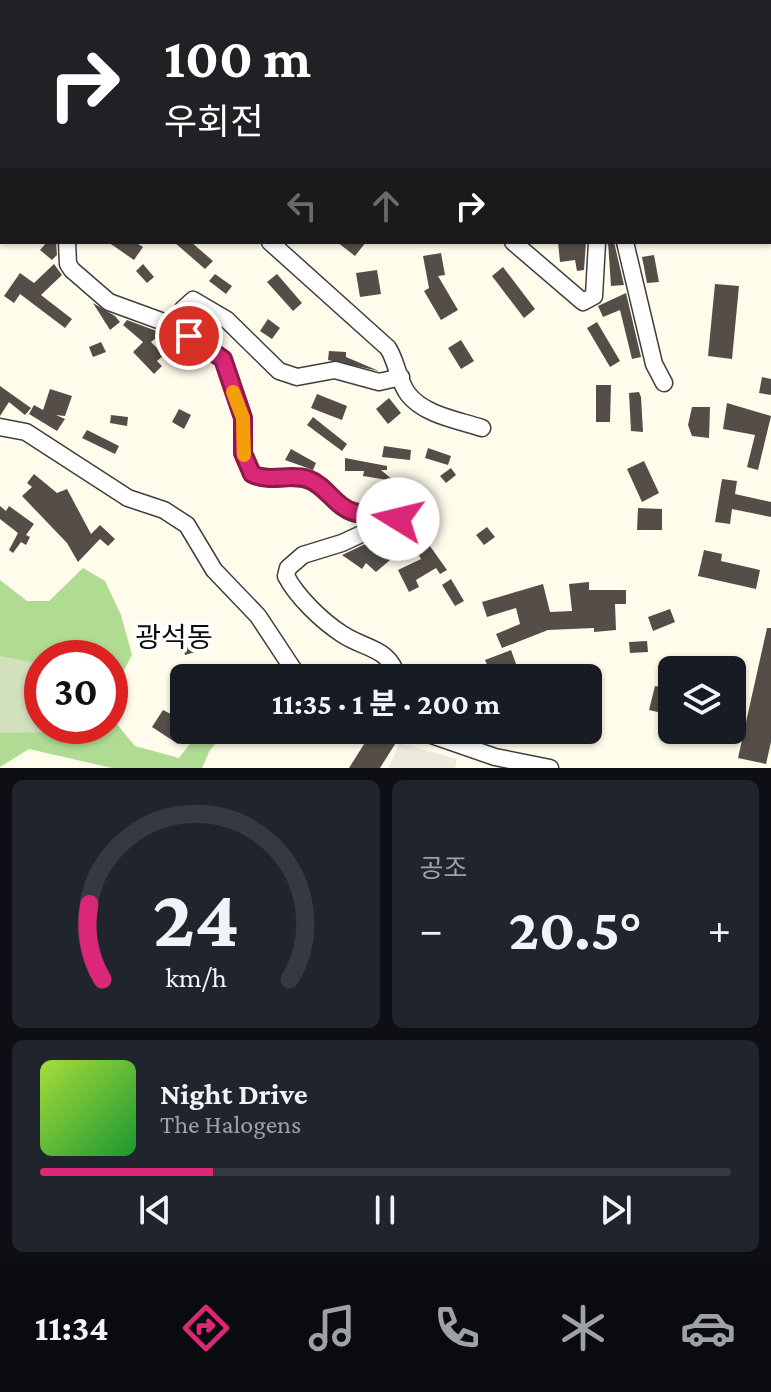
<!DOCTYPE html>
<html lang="ko">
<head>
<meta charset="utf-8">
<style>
  :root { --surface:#171b24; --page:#20242c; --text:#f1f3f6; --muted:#9ea1a6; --line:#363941; --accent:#db2777 }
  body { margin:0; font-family:"Crimson Pro","Noto Sans KR",serif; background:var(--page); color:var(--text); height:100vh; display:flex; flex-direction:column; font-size:30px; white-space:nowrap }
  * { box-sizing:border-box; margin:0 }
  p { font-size:26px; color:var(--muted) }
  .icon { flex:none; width:44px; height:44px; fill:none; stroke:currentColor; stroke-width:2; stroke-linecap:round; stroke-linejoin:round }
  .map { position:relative; height:768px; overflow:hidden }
  .drawer { display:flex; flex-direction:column; gap:12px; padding:12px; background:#0d0f14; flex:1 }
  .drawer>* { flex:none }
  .banner { position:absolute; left:0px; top:0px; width:772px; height:244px; box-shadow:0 2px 6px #0004; background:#202124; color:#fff; overflow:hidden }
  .buttons { position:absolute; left:658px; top:656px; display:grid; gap:16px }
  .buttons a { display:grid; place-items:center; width:88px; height:88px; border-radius:12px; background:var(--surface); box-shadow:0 2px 6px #0004; font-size:40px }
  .speed { position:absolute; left:24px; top:640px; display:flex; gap:16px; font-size:40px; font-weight:700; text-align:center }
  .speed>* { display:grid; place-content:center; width:104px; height:104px; border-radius:50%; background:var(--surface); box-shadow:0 2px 6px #0004; line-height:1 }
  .speed .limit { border:12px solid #d22; background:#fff; color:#111 }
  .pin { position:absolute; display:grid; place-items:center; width:68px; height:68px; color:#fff; margin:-34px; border:4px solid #fff; border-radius:50%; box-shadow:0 2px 8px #0007 }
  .me { position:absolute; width:88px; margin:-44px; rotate:279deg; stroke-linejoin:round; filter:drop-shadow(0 0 6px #0008) }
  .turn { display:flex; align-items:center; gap:28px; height:168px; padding:0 32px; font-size:36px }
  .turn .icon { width:104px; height:104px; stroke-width:2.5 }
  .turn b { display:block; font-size:56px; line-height:68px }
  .lanes { display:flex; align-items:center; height:76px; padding:0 32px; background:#0003; justify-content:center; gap:40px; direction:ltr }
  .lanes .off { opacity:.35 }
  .big { font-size:60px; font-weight:700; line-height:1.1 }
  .drawer .tile { flex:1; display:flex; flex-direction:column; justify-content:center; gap:12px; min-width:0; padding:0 28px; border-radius:12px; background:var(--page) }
  .drawer .dial { align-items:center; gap:0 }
  .dial svg { height:208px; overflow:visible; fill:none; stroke:var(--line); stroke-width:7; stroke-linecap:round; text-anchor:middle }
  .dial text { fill:var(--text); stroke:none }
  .song { display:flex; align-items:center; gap:24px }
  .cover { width:96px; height:96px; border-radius:12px; background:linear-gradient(135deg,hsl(80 70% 55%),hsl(130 70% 35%)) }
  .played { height:8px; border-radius:4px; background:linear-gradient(90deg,var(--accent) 25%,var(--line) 25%) }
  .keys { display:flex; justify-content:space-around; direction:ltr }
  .heat { display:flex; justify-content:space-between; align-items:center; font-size:44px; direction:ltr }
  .drawer .tiles { flex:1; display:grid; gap:12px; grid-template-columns:1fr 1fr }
  .tile:last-child { grid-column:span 2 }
  .trip { position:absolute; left:170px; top:664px; width:432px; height:80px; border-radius:12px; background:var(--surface); box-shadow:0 2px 6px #0004; font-weight:700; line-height:80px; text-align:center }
  .dock { display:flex; height:128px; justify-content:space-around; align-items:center; background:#090b0e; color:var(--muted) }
  .dock .icon { width:56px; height:56px }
  .dock .on { color:var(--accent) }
  .dock b { font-size:36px; color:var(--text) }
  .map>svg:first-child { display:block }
</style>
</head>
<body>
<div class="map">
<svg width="771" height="768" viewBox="0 0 771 768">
  <rect width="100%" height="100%" fill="#fffceb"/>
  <path fill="#afdb93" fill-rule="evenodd" d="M83,568L105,581L121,615L132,655L123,672L116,723L135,746L179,758L200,730H227L210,750L202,768H112L29,749L0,767V580L27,601H49ZM42,658H110V726H42Z"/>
  <path fill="#d2e0bc" d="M0,656L42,664V726H62L55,732L0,733Z"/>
  <path fill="#eeeadb" d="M400,743L457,759L455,768H388Z"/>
  <g fill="#554e48">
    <path d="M47,242H56L57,255L52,260L40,250Z"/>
    <path d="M108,242H135L143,247L134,260Z"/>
    <path d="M174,242H191L213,261L205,269Z"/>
    <path d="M337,242H366L355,256Z"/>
    <path d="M558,242H586L584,270L577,271L575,260L560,262Z"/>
    <path d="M608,242H614L624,285L611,286Z"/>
    <path d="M441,253L445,275L438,276L458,310L441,320L424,291L429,288L423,256Z"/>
    <path d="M654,255L659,282L647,283L642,257Z"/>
    <path d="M54,264L62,275L41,295L72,319L65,328L20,294L14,303L4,296L20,273L34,283Z"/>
    <path d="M143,264L154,277L147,283L136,271Z"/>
    <path d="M503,267L535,309L524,318L492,276Z"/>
    <path d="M377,270L381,294L360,297L356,273Z"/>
    <path d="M215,274L232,286L226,294L209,281Z"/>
    <path d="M277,274L302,303L293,311L267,282Z"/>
    <path d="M715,284L739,286L732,359L708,356Z"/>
    <path d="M626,293L641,357L632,359L620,310L603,317L598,306Z"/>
    <path d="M93,303L115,316L120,322L110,330Z"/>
    <path d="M268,319L280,328L272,339L260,331Z"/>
    <path d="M127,320L162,333L151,342L164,355L157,361L162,366L154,374L133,352L143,342L123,325Z"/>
    <path d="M597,322L620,361L610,367L587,328Z"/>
    <path d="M461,340L474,361L461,369L448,348Z"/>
    <path d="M101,342L106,352L93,357L89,347Z"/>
    <path d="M329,351L346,352V357L379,371L328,360Z"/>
    <path d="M762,377L771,379V395L759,393Z"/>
    <path d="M596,385H611L610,422H596Z"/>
    <path d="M0,386L31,408L25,415L9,402L0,416Z"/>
    <path d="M50,389L72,396L65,416L56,415L65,419L57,431L29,414L34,405L43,410Z"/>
    <path d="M639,392L641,397L643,432L631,431L629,393Z"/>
    <path d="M317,394L347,406L342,420L311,408Z"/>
    <path d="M389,398L401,413L388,424L376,409Z"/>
    <path d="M727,403L771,416L758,470L747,467L755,435L723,429Z"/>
    <path d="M692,407H710L709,438L692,436L688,425Z"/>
    <path d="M179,409L191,415L184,429L172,422Z"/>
    <path d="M111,415L128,417L127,426L110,423Z"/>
    <path d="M313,417L347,444L342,451L307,425Z"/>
    <path d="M87,430L119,446L115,454L82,438Z"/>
    <path d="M384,446L411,450L410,460L382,457Z"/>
    <path d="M428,448L451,456L448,465L425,458Z"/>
    <path d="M291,449L316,463L313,470L285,460Z"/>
    <path d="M345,458L387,466V470H381L394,481L363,476L364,471H345Z"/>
    <path d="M644,461L659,493L642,502L627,469Z"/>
    <path d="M451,468L456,475L446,483L440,476Z"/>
    <path d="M34,474L57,493L67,489L91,534L100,525L115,539L108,546L100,539L78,562L67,543L22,496L32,487L27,483Z"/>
    <path d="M722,479L737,481L735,494L771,502V517L732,509L730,524L715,522Z"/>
    <path d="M407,504L428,523L420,531L409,519L403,507Z"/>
    <path d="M0,506L6,511L9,506L34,524L26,535L30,537L26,545L21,542L13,553L9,550L18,533L0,519Z"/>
    <path d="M638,508L662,509V530H637Z"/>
    <path d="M487,527L495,537L484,545L476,535Z"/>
    <path d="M378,538L397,554L376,572L366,563L362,569L342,555Z"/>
    <path d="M425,539L447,570L440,574L436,568L416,580L419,587L409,592L398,570L421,559L414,546Z"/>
    <path d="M704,550L722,554L721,561L760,570L756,589L698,576Z"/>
    <path d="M451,579L464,601L455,606L442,585Z"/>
    <path d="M589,582V590H626V604H615L616,630L594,632V628L548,630L502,648L496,634L520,624L516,608L487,617L482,602L543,584L550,612L572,611L569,584Z"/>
    <path d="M670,609L675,622L653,631L648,617Z"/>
    <path d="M767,628H771V742L766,764L738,758Z"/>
    <path d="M204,629L209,648L185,655L181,643L194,640L192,636Z"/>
    <path d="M647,641L648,652L630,653L629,642Z"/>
    <path d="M511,650L519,672L510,675L506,666L490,672L485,660Z"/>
    <path d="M655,686L667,688L662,713L649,710Z"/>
    <path d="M163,710L184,721V733L178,744L152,727Z"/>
    <path d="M373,730L397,741L380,768H349Z"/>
  </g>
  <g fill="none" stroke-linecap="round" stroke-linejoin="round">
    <defs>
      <g id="minor">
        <path d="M82,2L83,0"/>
        <path d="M770,88H771"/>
        <path d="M0,183L2,185"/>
        <path d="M67,242L68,264L72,270L109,302L183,329L223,359L243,418V453L252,474C271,483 289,473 308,480C327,486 335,507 354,513C369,517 385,509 398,517L342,543L303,555L288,568L286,576C297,597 322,621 342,634C366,650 388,646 398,678"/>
        <path d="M270,242L388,348C397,362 398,381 408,394C424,415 458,420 482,428"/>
        <path d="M513,242L583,302L594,296L597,242"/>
        <path d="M625,242L654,364L664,383"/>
        <path d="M183,329V309L193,300L227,320L279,371L297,377L335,370L379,382L401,377"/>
        <path d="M0,427L26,432L128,498L164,510L187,525L214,570L258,616L299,678"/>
        <path d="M417,730L495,757L550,768"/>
      </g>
    </defs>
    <use href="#minor" stroke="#3f3f3f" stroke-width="19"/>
    <g stroke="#2e2e2e" stroke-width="2" stroke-dasharray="8 4" stroke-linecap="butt">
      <path d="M564,2L565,0"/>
      <path d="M0,39L2,41"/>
    </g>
    <use href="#minor" stroke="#fff" stroke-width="16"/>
  </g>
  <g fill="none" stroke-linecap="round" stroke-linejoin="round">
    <defs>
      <path id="route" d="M189,336L223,359L243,418V453L252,474C271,483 289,473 308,479C327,486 335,507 354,512C365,516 379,512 392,513L398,519"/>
    </defs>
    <use href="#route" stroke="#8e194d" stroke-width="20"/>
    <use href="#route" stroke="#db2777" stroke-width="14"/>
    <path stroke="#f59e0b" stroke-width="14" d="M233,392L243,418L244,455"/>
  </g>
  <g text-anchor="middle" stroke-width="8" stroke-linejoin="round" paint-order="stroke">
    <g font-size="28" fill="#0c0c0c" stroke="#fff">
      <text x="174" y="647">광석동</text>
    </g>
  </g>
</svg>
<div class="buttons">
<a><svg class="icon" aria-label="layers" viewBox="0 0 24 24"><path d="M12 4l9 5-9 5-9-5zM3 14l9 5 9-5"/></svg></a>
</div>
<div class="speed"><div class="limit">30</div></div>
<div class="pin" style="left:189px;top:336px;background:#d93025"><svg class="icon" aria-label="arrive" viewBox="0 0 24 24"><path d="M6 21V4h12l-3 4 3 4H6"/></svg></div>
<svg class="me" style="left:398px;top:519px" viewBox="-20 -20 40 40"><circle r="19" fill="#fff"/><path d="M0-13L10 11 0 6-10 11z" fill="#db2777"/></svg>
<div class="trip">11:35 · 1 분 · 200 m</div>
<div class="banner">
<div class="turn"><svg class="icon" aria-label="right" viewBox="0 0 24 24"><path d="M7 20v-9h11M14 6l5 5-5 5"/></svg><div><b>100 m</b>우회전</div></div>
<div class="lanes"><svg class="icon off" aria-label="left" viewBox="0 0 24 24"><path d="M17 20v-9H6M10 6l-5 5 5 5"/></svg><svg class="icon off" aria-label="ahead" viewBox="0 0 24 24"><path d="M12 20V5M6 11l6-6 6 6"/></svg><svg class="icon" aria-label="right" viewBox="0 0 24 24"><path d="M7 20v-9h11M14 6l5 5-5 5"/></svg></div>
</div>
</div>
<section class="drawer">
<div class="tiles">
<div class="tile dial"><svg viewBox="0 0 100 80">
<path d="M14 69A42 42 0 1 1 86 69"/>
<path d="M14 69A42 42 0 0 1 9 40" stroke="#db2777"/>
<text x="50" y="56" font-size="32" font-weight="700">24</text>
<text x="50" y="72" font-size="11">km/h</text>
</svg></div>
<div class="tile"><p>공조</p>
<div class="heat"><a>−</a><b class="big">20.5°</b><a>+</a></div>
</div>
<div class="tile">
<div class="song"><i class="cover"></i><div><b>Night Drive</b><p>The Halogens</p></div></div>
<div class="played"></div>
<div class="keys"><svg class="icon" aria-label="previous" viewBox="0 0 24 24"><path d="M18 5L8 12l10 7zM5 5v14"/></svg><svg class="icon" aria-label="pause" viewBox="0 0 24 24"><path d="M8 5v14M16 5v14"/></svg><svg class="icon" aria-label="next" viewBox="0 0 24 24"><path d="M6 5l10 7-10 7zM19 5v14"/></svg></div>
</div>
</div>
</section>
<nav class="dock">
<b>11:34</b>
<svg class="icon on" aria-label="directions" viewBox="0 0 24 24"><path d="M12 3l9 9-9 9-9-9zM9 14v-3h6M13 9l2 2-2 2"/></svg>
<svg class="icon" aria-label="music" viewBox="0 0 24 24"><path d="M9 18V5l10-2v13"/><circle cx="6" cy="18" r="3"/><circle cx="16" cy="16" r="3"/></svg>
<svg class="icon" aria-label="phone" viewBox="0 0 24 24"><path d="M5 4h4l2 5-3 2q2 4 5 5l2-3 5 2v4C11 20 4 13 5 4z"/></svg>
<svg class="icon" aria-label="climate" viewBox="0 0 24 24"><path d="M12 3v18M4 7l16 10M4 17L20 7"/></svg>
<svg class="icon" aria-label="car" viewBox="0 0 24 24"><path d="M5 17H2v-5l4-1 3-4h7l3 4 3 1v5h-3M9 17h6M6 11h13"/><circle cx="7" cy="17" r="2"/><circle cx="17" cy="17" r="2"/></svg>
</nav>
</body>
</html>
